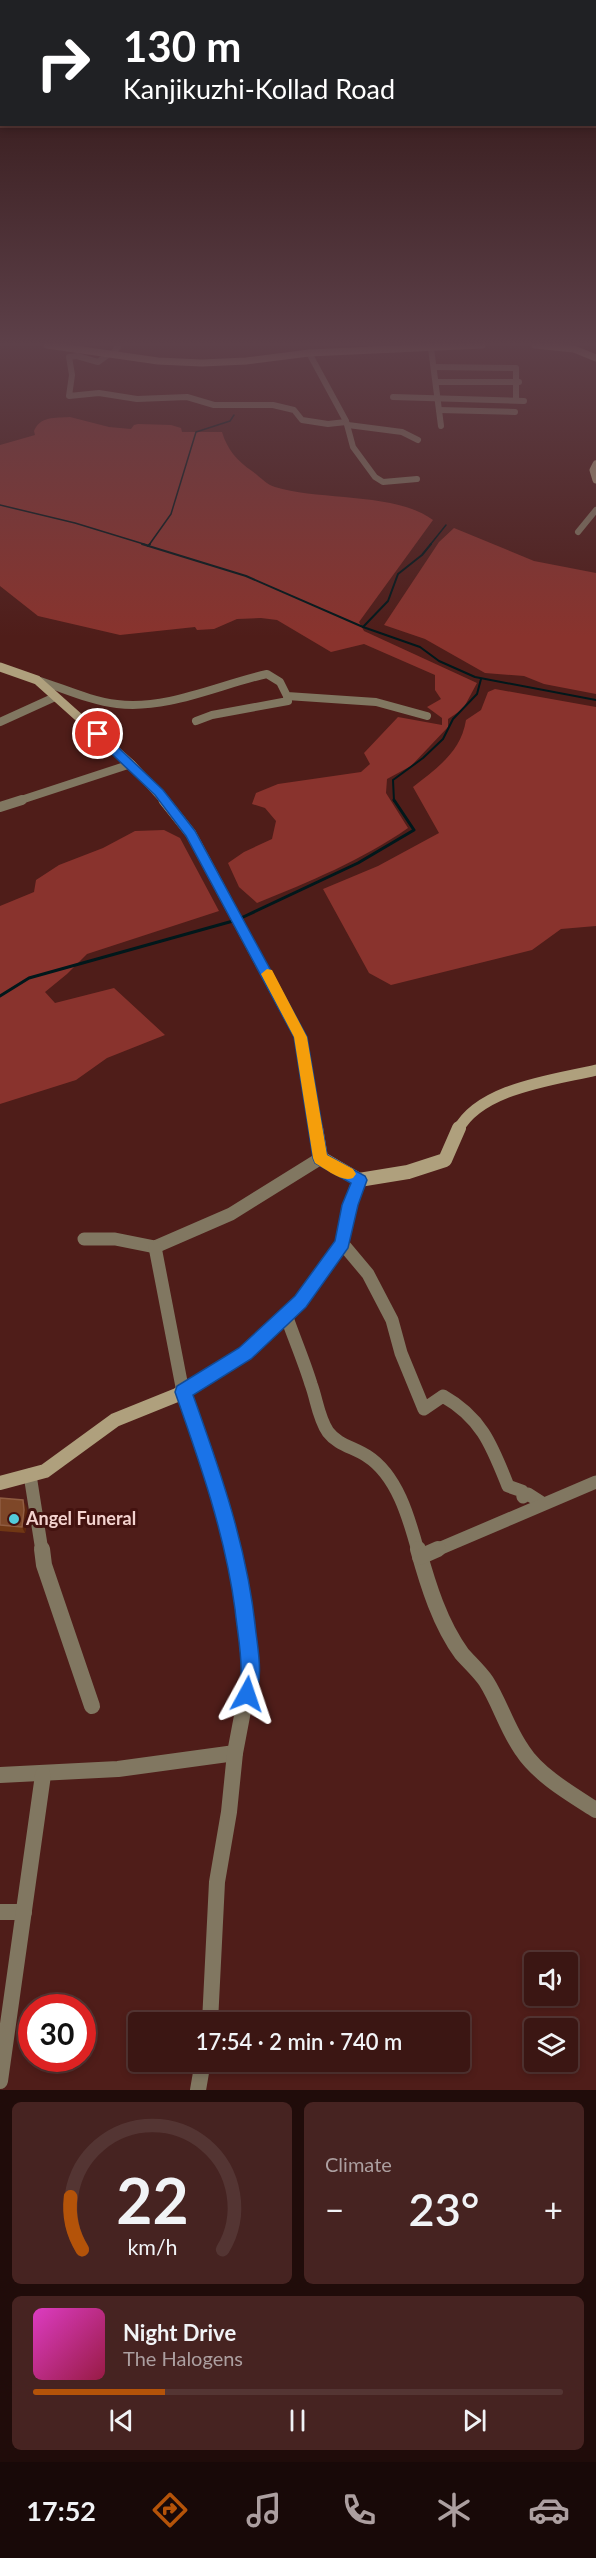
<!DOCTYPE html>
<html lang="en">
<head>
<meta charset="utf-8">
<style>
  :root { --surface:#3b1613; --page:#462321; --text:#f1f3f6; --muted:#ac9fa0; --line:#543533; --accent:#b45309 }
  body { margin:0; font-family:Lato,sans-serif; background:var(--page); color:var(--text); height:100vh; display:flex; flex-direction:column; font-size:22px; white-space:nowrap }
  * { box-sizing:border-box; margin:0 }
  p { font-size:20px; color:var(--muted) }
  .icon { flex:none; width:33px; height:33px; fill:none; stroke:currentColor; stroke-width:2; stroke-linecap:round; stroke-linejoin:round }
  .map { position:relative; height:2090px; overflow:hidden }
  .side { display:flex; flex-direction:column; gap:12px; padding:12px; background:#200c0a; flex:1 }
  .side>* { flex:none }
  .hud { position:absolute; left:0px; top:0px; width:597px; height:126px; box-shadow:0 3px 9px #0003,0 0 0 2px var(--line); background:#202124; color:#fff; overflow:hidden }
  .controls { position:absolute; left:524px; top:1952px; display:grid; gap:12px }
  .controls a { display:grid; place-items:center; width:54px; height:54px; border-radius:6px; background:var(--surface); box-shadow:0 3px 9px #0003,0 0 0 2px var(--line); font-size:30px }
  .speed { position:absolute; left:18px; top:1994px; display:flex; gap:12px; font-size:30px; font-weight:700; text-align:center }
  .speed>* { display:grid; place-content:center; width:78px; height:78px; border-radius:50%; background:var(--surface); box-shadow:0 3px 9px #0003,0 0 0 2px var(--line); line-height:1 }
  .speed .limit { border:9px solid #d22; background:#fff; color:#111 }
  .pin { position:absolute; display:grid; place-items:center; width:51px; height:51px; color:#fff; margin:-26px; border:3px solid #fff; border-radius:50%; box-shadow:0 2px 6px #0007 }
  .me { position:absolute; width:66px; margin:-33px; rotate:5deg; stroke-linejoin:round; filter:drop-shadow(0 0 4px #0008) }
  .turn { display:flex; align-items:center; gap:21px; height:126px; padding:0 24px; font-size:27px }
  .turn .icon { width:78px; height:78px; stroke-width:2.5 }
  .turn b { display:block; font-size:42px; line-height:51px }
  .big { font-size:45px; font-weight:600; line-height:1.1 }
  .side .card { flex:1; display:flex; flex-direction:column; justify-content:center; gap:9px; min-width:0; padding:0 21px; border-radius:9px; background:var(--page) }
  .side .dial { align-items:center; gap:0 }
  .dial svg { height:156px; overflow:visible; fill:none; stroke:var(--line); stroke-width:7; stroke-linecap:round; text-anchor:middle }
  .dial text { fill:var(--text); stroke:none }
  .song { display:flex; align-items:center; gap:18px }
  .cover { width:72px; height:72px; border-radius:9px; background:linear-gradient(135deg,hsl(310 70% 55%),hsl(340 70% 35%)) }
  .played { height:6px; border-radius:3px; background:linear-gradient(90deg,var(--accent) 25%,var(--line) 25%) }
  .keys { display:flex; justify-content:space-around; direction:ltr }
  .heat { display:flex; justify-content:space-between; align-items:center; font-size:33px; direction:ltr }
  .side .tiles { flex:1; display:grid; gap:12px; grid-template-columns:1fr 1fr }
  .card:last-child { grid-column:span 2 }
  .trip { position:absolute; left:128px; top:2012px; width:342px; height:60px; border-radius:6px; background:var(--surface); box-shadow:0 3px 9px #0003,0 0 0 2px var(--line); font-weight:600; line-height:60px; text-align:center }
  .tabs { display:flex; height:96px; justify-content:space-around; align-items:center; background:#180908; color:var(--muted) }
  .tabs .icon { width:42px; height:42px }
  .tabs .on { color:var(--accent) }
  .tabs b { font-size:27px; color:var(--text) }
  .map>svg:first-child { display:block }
</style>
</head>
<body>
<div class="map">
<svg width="596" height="2090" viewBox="0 0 596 2090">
  <rect width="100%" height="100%" fill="#4f1d19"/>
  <g fill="#89332d">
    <path d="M70,417L109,427L131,429L134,425L138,424L171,425L181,428L182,432H222C227,449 237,461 252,471C259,476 267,485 275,487C320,501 396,492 433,520L359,622L364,631L477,683L463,709L448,719V727L411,766L387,779L386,793L408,828C362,860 309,882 257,903L239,887L228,863L244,852L272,839L276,821L265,808L252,804L256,793L278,784L361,772L370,764L364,753L398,717L442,725V718L427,707L441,699L435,690V675L364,644L331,652L277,620L261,618L237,619L214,629L197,630L195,627L120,635L38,616L0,586V445L35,435L34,431C40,416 55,418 70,417Z"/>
    <path d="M454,528L534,561L596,573V694L544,684L524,676L485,673L425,639L384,625L439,542Z"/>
    <path d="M495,689L596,707V926L561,929L532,950L391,985L369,973L323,889L378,866L439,833L413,787C437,768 461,752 466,720L481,710L488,692Z"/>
    <path d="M164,830L180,838L219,911L87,954L67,974L45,992L55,1003L114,988L165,1035L107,1058L76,1080L0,1104V906L34,892L36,880L59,865L103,848L135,831Z"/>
  </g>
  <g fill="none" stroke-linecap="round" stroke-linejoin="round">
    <g stroke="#01181b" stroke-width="1.5">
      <path d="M0,505L75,523L147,545"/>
      <path d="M149,545L171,514L196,432L230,421L234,415"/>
      <path d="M430,545L446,525"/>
    </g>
    <g stroke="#01181b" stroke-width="2">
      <path d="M142,544L246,576L363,627L420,647L439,661L475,677L596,700"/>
      <path d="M148,546L150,544"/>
      <path d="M363,627L388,601L398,574L422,555L431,544"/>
      <path d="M394,801L393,780L423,758L443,739L453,719L477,694L481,679"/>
    </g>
    <g stroke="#01181b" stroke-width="3">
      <path d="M239,919L358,863L414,830L394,800"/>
      <path d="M0,996L29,978L233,921"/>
    </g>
    <g stroke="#817761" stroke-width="6">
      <path d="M431,348L441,426"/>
      <path d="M309,353L346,421L353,447L375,477L383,482L417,479"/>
      <path d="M109,354L98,362L77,356L69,357L72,375L69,396L99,393L137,399L187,397L214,405H273L294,410L302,420L328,424L346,422"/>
      <path d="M113,354L119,345"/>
      <path d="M434,367L516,368V400"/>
      <path d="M436,382H519"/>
      <path d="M393,397L524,401"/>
      <path d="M439,410L515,412"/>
      <path d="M348,425L402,432L418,440"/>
      <path d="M578,532L596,510"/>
    </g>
    <g stroke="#817761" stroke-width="8">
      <path d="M37,680C63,688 90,701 117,704C168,710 218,685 267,674L280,682L287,696L376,702L427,716"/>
      <path d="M196,721L212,715L288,701L287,696"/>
      <path d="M0,722L55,697"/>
      <path d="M18,801L131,764"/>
    </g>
    <path stroke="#817761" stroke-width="10" d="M0,807L22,800"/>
    <g stroke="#817761" stroke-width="13">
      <path d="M84,1239H115L155,1247L231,1214L321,1158"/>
      <path d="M342,1243L368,1274L392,1320L401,1353L424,1409L443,1396C482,1418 492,1446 508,1486L522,1491L523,1497L528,1494L542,1503"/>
      <path d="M155,1247L183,1392L218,1491L233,1551"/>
      <path d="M286,1315C294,1338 304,1361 311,1384C317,1400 318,1417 328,1432C338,1445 353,1447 367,1456C397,1475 409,1518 418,1551"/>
      <path d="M30,1475L42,1551"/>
      <path d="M434,1551L596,1482"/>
    </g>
    <g stroke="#817761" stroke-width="16">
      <path d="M42,1549L44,1565L92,1706"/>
      <path d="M418,1549C428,1585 440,1624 462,1654C470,1663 479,1671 486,1681C500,1703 507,1729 522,1750C538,1775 571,1794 596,1810"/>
      <path d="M420,1557L438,1549"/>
      <path d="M0,1775L118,1769L235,1753"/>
      <path d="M0,1912H24"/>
      <path d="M210,2022L217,1882L229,1812L235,1753L250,1674L244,1609L233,1549"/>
      <path d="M0,2081L43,1775"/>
      <path d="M198,2090L203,2061"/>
    </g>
    <g stroke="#afa07d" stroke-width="7">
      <path d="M47,345L158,361L202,363L246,361L309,353L482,345"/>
      <path d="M535,345L574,349L596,358"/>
      <path d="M596,464L593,470L596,480"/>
    </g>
    <path stroke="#afa07d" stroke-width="9" d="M0,667L37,680L131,764L165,801"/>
    <g stroke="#afa07d" stroke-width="11">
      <path d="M164,800L191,834L300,1037L316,1130"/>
      <path d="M458,1130C480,1088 554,1080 596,1070"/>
    </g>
    <g stroke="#afa07d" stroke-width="14">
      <path d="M316,1128L321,1158L359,1180"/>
      <path d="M0,1483L45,1471L115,1420L177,1395L245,1353L300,1301L342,1243L350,1205L359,1180L408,1172L445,1160L459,1128"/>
    </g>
  </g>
  <path fill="#703714" d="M0,1498L26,1506L28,1516L25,1533L0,1531Z"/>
  <path fill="#5d250e" d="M23,1500L26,1506L28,1516L25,1533L22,1527Z"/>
  <path fill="#7e4728" stroke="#905d42" stroke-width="1.5" d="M0,1498L23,1500L24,1510L22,1527L0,1525Z"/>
  <linearGradient id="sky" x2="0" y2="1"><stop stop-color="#2b100e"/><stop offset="0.54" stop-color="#5d4049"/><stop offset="1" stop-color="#5d4049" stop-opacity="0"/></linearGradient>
  <rect width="596" height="637" fill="url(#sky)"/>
  <path fill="#1a73e8" stroke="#114b97" stroke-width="1.5" d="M98,731L102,732L163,790L195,831L307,1037L327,1155L365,1176L367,1180L358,1205L348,1248L306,1307L251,1359L193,1395C221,1473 248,1550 256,1633C259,1656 263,1678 254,1701L247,1703L240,1701C236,1691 240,1684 241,1674C242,1653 237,1630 235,1609C225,1534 200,1463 175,1392L177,1386L239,1348L295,1296L335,1241L342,1205L351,1183L315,1163L313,1158L294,1037L186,836L155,795L94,737L93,734Z"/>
  <path fill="#f59e0b" d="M267,969L272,970L307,1037L327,1155L353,1169L356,1174L353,1178C342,1183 326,1169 315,1163L313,1158L294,1037L261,974Z"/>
  <circle fill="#53cbda" stroke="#43120f" stroke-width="2" cx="14" cy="1519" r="6"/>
  <g text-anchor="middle" stroke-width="6" stroke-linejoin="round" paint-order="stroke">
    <g font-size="18" font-weight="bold" fill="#f3d2ce" stroke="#43120f" text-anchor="start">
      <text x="26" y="1525">Angel Funeral</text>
    </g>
  </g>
</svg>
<div class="controls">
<a><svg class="icon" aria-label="sound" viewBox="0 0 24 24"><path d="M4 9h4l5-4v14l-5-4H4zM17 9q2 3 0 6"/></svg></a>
<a><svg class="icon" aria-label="layers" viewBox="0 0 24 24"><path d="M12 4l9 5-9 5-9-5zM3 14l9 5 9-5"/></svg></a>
</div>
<div class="speed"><div class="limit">30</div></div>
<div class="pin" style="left:98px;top:734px;background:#d93025"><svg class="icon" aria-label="arrive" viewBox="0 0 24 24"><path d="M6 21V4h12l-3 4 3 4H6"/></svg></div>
<svg class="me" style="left:247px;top:1694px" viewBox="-20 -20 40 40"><path d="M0-17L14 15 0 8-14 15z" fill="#1a73e8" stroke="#fff" stroke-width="4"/></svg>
<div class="trip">17:54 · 2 min · 740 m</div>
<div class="hud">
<div class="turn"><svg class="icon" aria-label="right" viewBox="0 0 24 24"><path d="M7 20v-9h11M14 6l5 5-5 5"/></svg><div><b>130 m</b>Kanjikuzhi-Kollad Road</div></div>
</div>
</div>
<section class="side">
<div class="tiles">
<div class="card dial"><svg viewBox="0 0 100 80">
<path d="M14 69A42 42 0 1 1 86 69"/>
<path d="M14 69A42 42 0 0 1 8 42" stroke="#b45309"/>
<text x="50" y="56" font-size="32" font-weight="700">22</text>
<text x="50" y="72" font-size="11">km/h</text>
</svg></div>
<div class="card"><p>Climate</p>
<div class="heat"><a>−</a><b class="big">23°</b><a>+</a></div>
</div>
<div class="card">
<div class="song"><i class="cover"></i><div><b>Night Drive</b><p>The Halogens</p></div></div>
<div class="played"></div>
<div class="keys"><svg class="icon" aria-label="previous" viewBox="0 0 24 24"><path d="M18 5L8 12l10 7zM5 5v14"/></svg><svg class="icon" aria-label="pause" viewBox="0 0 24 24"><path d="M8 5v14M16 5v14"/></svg><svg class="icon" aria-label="next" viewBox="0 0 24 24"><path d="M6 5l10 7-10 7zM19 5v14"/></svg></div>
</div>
</div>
</section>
<nav class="tabs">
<b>17:52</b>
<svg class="icon on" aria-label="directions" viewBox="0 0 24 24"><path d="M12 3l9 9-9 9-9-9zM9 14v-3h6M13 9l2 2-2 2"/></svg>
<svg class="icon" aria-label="music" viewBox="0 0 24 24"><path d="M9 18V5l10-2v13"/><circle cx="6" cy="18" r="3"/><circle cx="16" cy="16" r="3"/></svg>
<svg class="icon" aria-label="phone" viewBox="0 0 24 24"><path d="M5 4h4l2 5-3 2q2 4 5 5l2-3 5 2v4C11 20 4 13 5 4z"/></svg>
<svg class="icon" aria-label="climate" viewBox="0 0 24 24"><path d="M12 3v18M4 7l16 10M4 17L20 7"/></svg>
<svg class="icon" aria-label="car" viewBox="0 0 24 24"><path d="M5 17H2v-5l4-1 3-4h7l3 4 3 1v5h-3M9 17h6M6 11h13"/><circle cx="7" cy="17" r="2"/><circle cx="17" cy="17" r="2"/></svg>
</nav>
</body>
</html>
